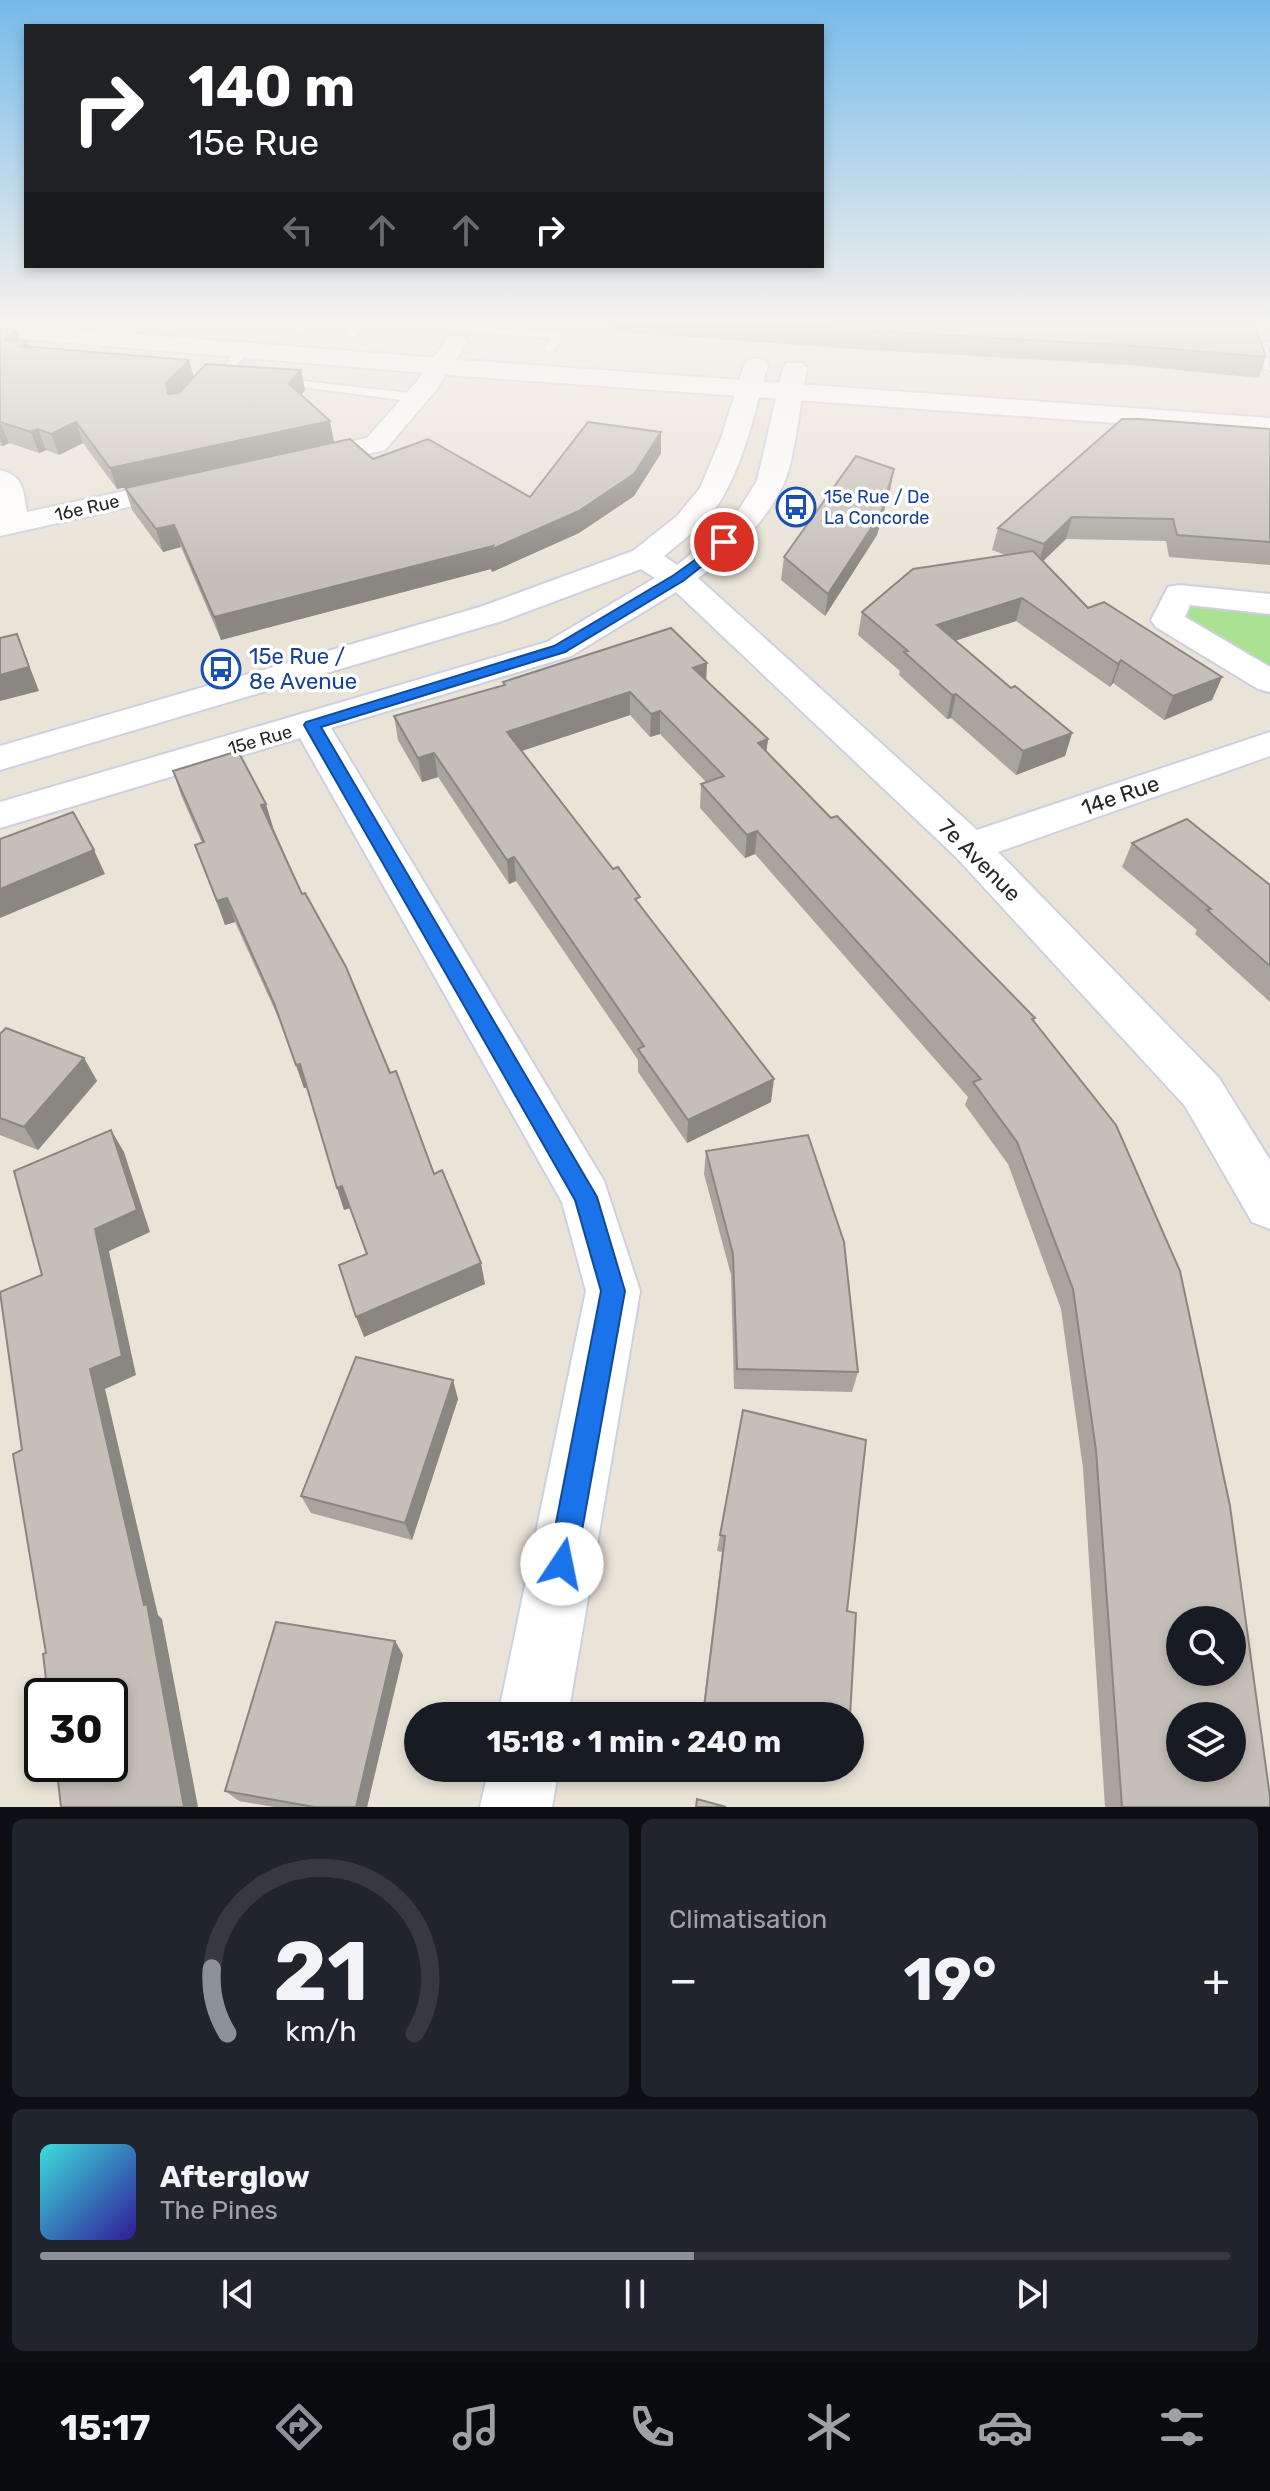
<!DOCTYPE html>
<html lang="fr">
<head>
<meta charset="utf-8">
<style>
  :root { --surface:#171b24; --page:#20242c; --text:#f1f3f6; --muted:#9ea1a6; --line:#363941; --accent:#8c9099 }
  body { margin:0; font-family:Rubik,sans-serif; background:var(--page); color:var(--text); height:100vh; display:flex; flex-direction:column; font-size:30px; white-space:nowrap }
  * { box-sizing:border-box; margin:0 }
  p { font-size:26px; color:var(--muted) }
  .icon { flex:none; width:44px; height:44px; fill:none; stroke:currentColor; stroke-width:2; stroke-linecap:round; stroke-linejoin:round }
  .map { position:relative; height:1807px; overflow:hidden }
  .details { display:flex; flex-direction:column; gap:12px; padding:12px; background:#0d0f14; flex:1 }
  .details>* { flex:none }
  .top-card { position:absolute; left:24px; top:24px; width:800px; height:244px; border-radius:0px; box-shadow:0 4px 12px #0003; background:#202124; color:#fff; overflow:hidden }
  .buttons { position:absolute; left:1166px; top:1606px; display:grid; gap:16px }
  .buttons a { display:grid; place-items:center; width:80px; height:80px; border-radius:50%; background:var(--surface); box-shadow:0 4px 12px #0003; font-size:40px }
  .speed { position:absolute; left:24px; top:1678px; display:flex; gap:16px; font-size:40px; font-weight:700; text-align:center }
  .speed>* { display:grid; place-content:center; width:104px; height:104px; border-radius:50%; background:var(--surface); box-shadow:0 4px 12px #0003; line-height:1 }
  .speed .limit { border:4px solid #111; border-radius:12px; background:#fff; color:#111 }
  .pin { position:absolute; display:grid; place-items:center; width:68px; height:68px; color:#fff; margin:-34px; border:4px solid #fff; border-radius:50%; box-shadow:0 2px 8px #0007 }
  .me { position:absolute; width:88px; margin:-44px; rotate:11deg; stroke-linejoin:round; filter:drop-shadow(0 0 6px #0008) }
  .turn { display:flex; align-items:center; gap:28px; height:168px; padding:0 32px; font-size:36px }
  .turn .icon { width:104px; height:104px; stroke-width:2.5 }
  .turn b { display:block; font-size:56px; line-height:68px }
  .lanes { display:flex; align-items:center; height:76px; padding:0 32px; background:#0003; justify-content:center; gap:40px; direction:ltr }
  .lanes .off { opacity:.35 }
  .big { font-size:60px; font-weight:700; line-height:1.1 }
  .details .tile { flex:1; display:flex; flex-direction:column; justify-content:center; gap:12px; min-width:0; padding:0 28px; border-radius:12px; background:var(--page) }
  .details .dial { align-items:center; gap:0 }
  .dial svg { height:208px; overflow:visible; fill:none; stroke:var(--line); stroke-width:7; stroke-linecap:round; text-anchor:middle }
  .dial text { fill:var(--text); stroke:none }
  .song { display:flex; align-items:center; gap:24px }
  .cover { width:96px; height:96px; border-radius:12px; background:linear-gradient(135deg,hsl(180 70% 55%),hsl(250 70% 35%)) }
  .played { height:8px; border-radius:4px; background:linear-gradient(90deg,var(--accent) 55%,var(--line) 55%) }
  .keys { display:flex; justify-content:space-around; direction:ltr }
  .heat { display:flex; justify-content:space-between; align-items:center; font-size:44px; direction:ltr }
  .details .tiles { flex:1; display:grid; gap:12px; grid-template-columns:1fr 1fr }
  .tile:last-child { grid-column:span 2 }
  .trip { position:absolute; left:404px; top:1702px; width:460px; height:80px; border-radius:40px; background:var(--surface); box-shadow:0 4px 12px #0003; font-weight:700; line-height:80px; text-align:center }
  .menu { display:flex; height:128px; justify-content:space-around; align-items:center; background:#090b0e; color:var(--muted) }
  .menu .icon { width:56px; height:56px }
  .menu .selected { color:var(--accent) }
  .menu b { font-size:36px; color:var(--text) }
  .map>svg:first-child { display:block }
</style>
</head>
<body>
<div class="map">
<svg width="1270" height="1807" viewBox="0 0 1270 1807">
  <rect width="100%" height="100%" fill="#eae3d8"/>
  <path fill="#abe193" d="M1179,594L1270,604V682L1167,620Z"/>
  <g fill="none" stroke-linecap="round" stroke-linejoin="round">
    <defs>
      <g id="service">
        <path d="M203,322H214L205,328L200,325Z"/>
        <path d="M301,322H312L302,333H294L293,331Z"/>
        <path d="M356,322H413L558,332L563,335L554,351L550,352L544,349L551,338L367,323L354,337H346L345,335Z"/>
        <path d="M1256,342H1270V348H1267L1270,371L1264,368Z"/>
        <path d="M240,348L250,350L228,374L233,376V380L215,379V375Z"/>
        <path d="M277,378L417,394L423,398L417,402L273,383L271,381Z"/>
      </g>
      <g id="minor">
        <path d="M106,322H131L107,344H91L87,339Z"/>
        <path d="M456,335L464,337L468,342L436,390L385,450L305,468L295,466L291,460L295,454L367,438L418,380L448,337Z"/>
        <path d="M756,358L764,360L768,365C756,406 747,451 727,489C714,517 687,537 664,556L677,565L685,559L740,508L757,481L783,368L787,363H803L807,368C801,397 795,459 784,483C767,520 732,557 698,578L977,830L1270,732V756L998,852L1219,1078L1270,1160V1229L1252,1222L1185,1106L956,857L676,592L571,656L331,728L604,1181L640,1291L568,1716H498L586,1291L562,1202L300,738L0,828V802L547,642L655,578L641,569L502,621L0,770V746L480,607L633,551L677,516L700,488L721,438L744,365L748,360Z"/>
        <path d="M0,470C24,476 23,490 27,512L185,478L195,480L199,486L195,492L0,536Z"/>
        <path d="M1179,585L1270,594V614L1190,605L1185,617L1270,667V692L1258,689L1156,627L1151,620L1168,587Z"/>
        <path d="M489,1768H559L552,1807H480Z"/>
      </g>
      <path id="tertiary" d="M0,323L462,360L1270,418V434L462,376L0,337Z"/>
    </defs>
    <use href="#service" stroke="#cdd0e0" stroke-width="4"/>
    <use href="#minor" stroke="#cdd0e0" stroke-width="4"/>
    <use href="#tertiary" stroke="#cdd0e0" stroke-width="4"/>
    <use href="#service" fill="#fff" fill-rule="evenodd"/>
    <use href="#minor" fill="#fff" fill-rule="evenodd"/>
    <use href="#tertiary" fill="#fff" fill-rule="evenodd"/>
  </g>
  <g fill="#a9a49e">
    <path d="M611,322H1254L1266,357L1259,378L1129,365L838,348L611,331Z"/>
    <path d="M0,328L17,330L20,341H27L29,347L189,360L194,377L305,390L301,395L334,442L117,489L83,443L59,455L46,450L39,453L9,443L3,446H0Z"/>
    <path d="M1270,429V565L1169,557L1166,541L1066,539L1043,561L1088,608L1222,677L1212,700L1164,720L1113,683L1110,687L1016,621L955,641L1011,688L1072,733L1065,756L1016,775L951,718L947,719L899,675L900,671L858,635L862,612L1006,555L992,550L998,528Z"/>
    <path d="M661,432V453L634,496L579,533L492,572L491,569L221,640L181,547L163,552L132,510L125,488L373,459L530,497Z"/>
    <path d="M894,469L890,490L877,535L825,616L781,580L784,557Z"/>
    <path d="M706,681L768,739L766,751L831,818L1035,1018L1033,1021L1270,1807H1105L1083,1468L1061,1309L1008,1164L965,1105L968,1097L755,854L745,858L700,808L701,784L706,782L660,734L650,737L630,715L522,751L640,904L771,1102L687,1143L638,1072V1060L516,881L509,884L438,777L422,782L398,740L394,716L503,686V682Z"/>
    <path d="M173,771L273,827L302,894L390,1073L434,1174L485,1284L364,1337L366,1254L350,1208L344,1210L307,1088H304L282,1026L235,922L225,925L195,845L202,843L181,795Z"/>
    <path d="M1132,843L1270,885V1002L1195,934L1197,930L1122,867Z"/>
    <path d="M0,1034L84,1058L97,1081L38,1150L0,1135Z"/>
    <path d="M706,1151L858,1372L852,1392L734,1389L731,1275L704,1174Z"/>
    <path d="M458,1399L412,1540L311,1513L301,1496Z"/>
    <path d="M743,1410L847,1611L850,1716H702L722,1552L717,1551Z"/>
    <path d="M395,1641L403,1655L367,1807H274L239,1801L225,1791Z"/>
    <path d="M799,1768H846L840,1777Z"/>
  </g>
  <g fill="#8a8681">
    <path d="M17,330L22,345L27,341L34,361L4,340Z"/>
    <path d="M189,360L194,380L172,403L166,383Z"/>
    <path d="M301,370L305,390L293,405L289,384Z"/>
    <path d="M330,421L334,442L117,489L110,468Z"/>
    <path d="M0,422L9,443L3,446L0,438Z"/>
    <path d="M76,422L83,443L59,455L51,434Z"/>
    <path d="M38,429L46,450L39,453L31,432Z"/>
    <path d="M661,432V453L634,496L579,533L492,572L491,569L221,640L214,617L493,546Z"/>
    <path d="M894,469L890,490L877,535L825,616L828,594Z"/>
    <path d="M1072,517L1066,539L1038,566L1044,544Z"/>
    <path d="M174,525L181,547L163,552L156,529Z"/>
    <path d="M1022,598L1016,621L932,648L937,625Z"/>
    <path d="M17,634L39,691L0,701V675Z"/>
    <path d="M1121,660L1113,683L1110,687L1118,664Z"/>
    <path d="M707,663L706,686L693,668Z"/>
    <path d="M1222,677L1212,700L1164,720L1173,696Z"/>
    <path d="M630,692V715L509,755L507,732Z"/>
    <path d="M956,694L951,718L947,719L952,695Z"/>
    <path d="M660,711V734L650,737L651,714Z"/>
    <path d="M1072,733L1065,756L1016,775L1023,751Z"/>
    <path d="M768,739L765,763L758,743Z"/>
    <path d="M434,753L438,777L422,782L418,758Z"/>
    <path d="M266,804L273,827L268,829L261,805Z"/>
    <path d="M757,831L755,854L745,858L747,835Z"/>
    <path d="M94,850L105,874L0,918V889Z"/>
    <path d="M514,857L516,881L509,884L507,860Z"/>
    <path d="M227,898L235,922L225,925L217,901Z"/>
    <path d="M84,1058L97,1081L38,1150L24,1127Z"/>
    <path d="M300,1064L307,1087L304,1088L296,1065Z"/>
    <path d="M774,1079L771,1102L687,1143L688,1120Z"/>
    <path d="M111,1130L124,1152L150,1232L109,1251L136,1375L105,1389L158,1615L162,1619L198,1807H184L144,1605L90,1369L95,1229Z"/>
    <path d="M342,1186L350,1208L344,1210L337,1188Z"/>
    <path d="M481,1263L485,1284L364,1337L356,1317Z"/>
    <path d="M453,1380L458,1399L412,1540L405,1523Z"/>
    <path d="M395,1641L403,1655L367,1807H356Z"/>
  </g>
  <g fill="#c5bfb8" stroke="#8a8681" stroke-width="2" fill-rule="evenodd">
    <path d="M746,322H1254L1266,357L1135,346L840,329Z"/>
    <path d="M0,328L17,330L4,340L27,341L21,346L189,360L166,383L168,394L179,393L206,364L301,370L289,384L330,421L110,468L76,422L51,434L38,429L31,432L0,422Z"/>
    <path d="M1122,419H1140L1270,429V542L1177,535L1173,519L1072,517L1044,544L998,528Z"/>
    <path d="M588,422L661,432L634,474L579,511L490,550L493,546L214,617L174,525L156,529L125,488L350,439L373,459L428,439L530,497Z"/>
    <path d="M856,456L894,469L881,513L828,594L784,557Z"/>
    <path d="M1033,551L1088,608L1104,602L1222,677L1173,696L1121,660L1118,664L1022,598L937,625L1011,688L1015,686L1072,733L1023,751L956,694L952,695L904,652L908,651L862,612L913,569Z"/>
    <path d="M671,628L707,663L693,668L768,739L758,743L831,818L837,816L1035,1018L1032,1019L1116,1125L1180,1271L1230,1506L1270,1797V1807H1122L1096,1450L1073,1289L1017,1142L973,1082L981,1079L757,831L747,835L701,784L724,776L660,711L651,714L630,692L507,732L613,869L618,867L640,897L635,899L774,1079L688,1120L638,1049L644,1046L514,857L507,860L434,753L418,758L394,716L505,685L503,682ZM1180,1620H1232V1672H1180ZM1180,1716H1232V1768H1180Z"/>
    <path d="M17,634L29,667L0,675V638Z"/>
    <path d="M238,751L266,804L261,805L302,894L305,893L346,967L390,1073L396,1071L434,1174L442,1170L481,1263L356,1317L339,1265L367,1254L342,1186L337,1188L300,1064L296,1065L274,1003L227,898L217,901L195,845L204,842L173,771Z"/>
    <path d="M73,812L94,850L0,889V839Z"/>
    <path d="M1187,819L1270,885V966L1207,910L1211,909L1132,843Z"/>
    <path d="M6,1028L84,1058L24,1127L0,1118V1034Z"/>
    <path d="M111,1130L137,1210L95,1229L122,1356L90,1369L144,1605L147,1604L184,1807H61L56,1764H110V1696H48L43,1654L46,1653L13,1454L22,1450L0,1292L42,1275L14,1171Z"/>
    <path d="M808,1135L844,1242L858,1372L737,1369L733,1254L706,1151Z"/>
    <path d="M356,1357L453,1380L405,1523L301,1496Z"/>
    <path d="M743,1410L866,1440L847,1611L856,1613L850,1716H703L725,1536L720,1535Z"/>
    <path d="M276,1622L395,1641L356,1807H314L225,1791Z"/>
    <path d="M697,1799L726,1807H696Z"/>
  </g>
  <linearGradient id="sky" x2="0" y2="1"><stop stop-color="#75bbea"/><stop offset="0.56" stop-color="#f6f2ed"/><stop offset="1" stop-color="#f6f2ed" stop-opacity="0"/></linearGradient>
  <rect width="1270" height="575" fill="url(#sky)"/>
  <path fill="#1a73e8" stroke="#114b97" stroke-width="2" d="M724,539L729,540V545L683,581L565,652L321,727L597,1197L625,1291L576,1564L572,1574L562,1578L552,1574L548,1564L601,1291L575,1200L304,725L306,722L554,646L674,575Z"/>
  <defs>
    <symbol id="bus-ring" viewBox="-11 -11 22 22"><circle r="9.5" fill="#fff" stroke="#1a4fb4" stroke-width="1.5"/><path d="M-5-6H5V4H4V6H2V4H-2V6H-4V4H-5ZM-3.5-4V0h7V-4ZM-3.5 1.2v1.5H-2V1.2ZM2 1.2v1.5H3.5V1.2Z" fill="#1a4fb4"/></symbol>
  </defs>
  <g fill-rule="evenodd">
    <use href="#bus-ring" x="774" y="485" width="44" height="44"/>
    <use href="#bus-ring" x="199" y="647" width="44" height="44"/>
  </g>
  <g text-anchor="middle" stroke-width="7" stroke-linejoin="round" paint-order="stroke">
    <g font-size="18" fill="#164399" stroke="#fff" text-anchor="start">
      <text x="824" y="503">15e Rue / De<tspan x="824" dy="21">La Concorde</tspan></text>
    </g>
    <g font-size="18" fill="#272727" stroke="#fff">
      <text transform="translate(87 508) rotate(-13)" y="6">16e Rue</text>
      <text transform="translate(260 740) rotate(-16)" y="6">15e Rue</text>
    </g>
    <g font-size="22" fill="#164399" stroke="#fff" text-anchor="start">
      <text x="249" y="664">15e Rue /<tspan x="249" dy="25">8e Avenue</tspan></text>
    </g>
    <g font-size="22" fill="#272727" stroke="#fff">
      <text transform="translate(1120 795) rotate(-19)" y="8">14e Rue</text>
      <text transform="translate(980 860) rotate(45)" y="8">7e Avenue</text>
    </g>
  </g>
</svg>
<div class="buttons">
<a><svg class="icon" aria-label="search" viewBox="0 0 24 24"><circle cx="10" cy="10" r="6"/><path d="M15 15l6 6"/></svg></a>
<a><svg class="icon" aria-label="layers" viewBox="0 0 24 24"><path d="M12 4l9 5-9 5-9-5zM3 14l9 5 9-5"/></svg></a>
</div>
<div class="speed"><div class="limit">30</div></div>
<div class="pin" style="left:724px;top:542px;background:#d93025"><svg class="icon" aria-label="arrive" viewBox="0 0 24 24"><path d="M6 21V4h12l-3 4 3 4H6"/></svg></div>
<svg class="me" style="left:562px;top:1564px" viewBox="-20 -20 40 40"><circle r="19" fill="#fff"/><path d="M0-13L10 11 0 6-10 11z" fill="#1a73e8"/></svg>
<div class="trip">15:18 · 1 min · 240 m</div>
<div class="top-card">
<div class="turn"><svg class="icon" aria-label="right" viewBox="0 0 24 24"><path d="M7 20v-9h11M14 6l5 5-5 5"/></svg><div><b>140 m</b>15e Rue</div></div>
<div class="lanes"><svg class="icon off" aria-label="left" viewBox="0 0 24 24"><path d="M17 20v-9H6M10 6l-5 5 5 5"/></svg><svg class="icon off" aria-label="ahead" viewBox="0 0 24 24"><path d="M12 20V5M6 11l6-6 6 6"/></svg><svg class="icon off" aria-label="ahead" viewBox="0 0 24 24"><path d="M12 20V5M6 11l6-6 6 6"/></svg><svg class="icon" aria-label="right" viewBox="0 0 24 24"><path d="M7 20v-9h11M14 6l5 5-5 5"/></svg></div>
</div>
</div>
<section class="details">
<div class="tiles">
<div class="tile dial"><svg viewBox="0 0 100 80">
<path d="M14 69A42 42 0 1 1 86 69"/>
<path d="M14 69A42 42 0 0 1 8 44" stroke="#8c9099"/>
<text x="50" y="56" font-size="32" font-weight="700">21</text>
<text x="50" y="72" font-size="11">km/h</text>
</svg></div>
<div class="tile"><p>Climatisation</p>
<div class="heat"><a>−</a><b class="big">19°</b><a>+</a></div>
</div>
<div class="tile">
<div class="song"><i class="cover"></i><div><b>Afterglow</b><p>The Pines</p></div></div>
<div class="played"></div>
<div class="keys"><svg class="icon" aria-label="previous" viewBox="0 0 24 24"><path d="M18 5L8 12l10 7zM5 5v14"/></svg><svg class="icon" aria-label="pause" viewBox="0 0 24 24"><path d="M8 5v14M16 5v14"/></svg><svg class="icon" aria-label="next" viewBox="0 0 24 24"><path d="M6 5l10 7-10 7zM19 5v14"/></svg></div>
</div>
</div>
</section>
<nav class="menu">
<b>15:17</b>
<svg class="icon selected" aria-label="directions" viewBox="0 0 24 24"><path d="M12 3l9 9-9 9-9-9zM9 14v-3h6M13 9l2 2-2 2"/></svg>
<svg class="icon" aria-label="music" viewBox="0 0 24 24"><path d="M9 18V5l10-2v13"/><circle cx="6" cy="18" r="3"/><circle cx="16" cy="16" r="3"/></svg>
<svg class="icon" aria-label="phone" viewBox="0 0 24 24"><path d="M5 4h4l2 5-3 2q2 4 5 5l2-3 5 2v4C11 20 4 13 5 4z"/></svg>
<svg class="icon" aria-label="climate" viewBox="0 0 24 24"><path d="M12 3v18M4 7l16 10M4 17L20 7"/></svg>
<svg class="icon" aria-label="car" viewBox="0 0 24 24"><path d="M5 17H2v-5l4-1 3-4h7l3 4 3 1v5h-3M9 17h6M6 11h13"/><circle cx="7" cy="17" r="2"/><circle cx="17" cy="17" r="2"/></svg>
<svg class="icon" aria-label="filters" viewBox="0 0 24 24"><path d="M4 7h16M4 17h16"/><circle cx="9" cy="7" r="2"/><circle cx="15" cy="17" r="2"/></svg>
</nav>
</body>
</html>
